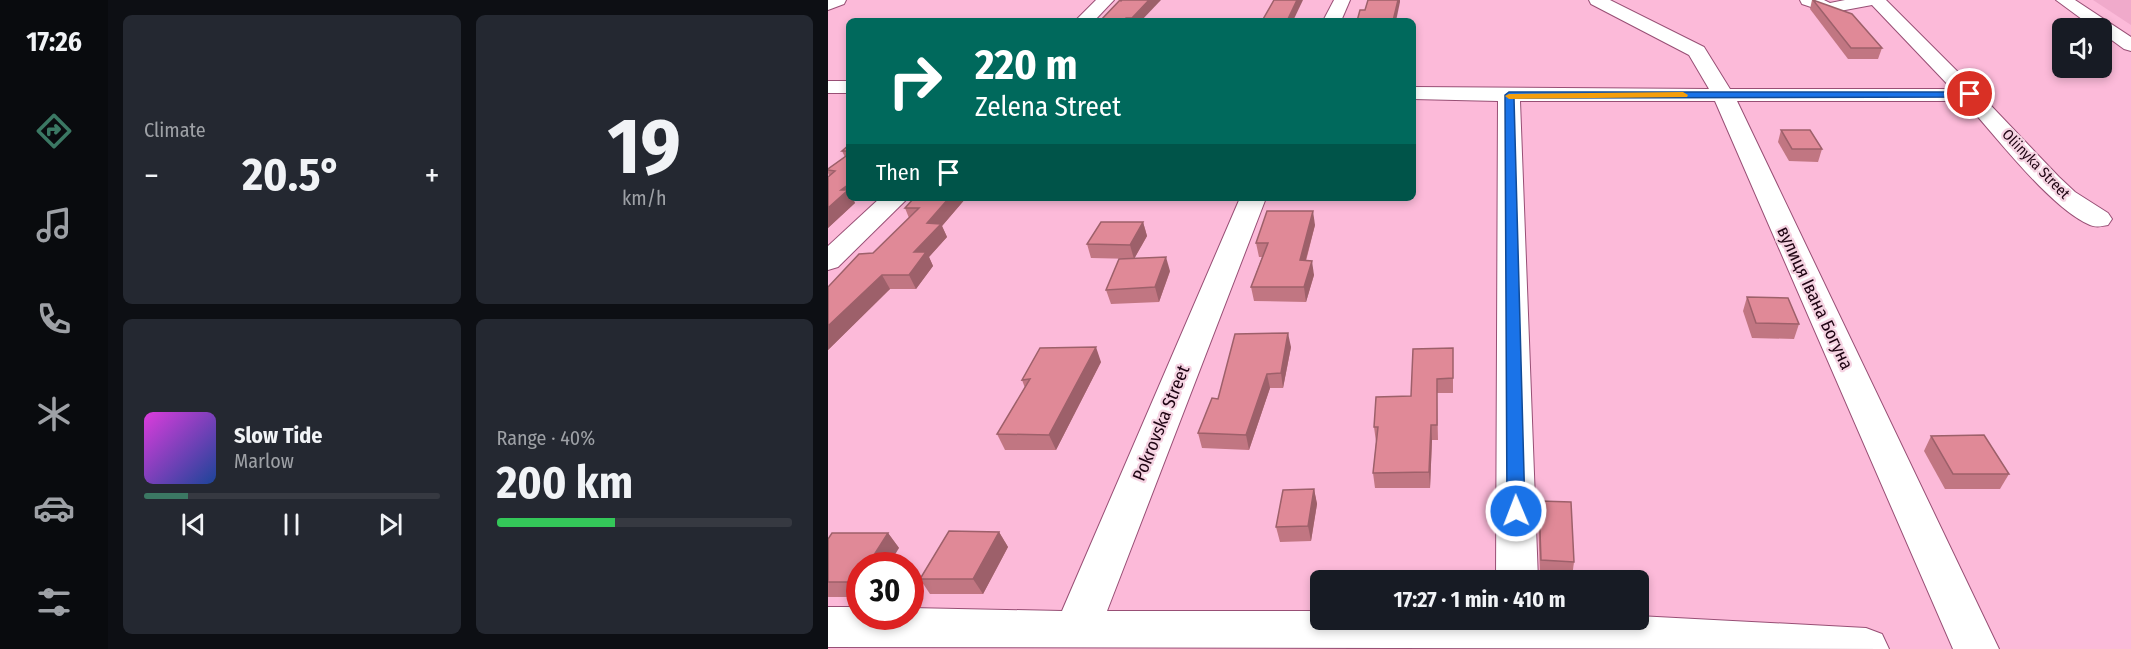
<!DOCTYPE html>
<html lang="en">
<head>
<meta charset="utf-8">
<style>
  :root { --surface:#171b24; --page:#242831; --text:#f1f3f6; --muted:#9ea1a6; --line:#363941; --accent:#3b7863 }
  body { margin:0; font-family:"Fira Sans Condensed",sans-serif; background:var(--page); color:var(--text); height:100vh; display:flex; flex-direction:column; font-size:22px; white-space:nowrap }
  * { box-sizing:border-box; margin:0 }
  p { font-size:20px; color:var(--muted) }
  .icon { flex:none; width:33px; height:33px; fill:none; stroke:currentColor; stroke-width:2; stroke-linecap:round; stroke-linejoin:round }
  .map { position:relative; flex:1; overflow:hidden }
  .panel { display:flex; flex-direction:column; gap:15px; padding:15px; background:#0d0f14; width:720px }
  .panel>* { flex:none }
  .top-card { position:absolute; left:18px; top:18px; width:570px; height:183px; border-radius:9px; box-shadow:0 3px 9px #0003; background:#00695c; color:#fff; overflow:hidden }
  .tools { position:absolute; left:1224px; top:18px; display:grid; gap:12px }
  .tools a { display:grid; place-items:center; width:60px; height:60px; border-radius:9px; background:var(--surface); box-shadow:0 3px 9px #0003; font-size:30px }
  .speed { position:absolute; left:18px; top:552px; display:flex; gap:12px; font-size:30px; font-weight:700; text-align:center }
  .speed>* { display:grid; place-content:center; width:78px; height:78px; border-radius:50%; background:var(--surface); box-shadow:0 3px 9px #0003; line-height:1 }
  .speed .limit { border:9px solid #d22; background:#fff; color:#111 }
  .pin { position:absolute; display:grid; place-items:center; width:51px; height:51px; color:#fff; margin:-26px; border:3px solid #fff; border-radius:50%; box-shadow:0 2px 6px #0007 }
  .me { position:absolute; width:66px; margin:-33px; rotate:359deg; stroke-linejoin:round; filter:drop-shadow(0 0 4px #0008) }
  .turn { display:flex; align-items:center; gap:21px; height:126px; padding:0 30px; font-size:27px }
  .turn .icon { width:78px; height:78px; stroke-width:2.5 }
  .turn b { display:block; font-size:42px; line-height:51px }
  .then { display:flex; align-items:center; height:57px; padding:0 30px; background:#0003; gap:12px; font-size:22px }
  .big { font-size:45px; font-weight:700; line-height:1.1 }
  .panel .widget { flex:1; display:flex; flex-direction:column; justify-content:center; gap:9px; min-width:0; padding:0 21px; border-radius:9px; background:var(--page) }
  .panel .dial { align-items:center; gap:0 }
  .dial b { font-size:78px; line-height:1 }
  .song { display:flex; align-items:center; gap:18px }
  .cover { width:72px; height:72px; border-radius:9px; background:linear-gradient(135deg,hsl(300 70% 55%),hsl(220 70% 35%)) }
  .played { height:6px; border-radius:3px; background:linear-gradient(90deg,var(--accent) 15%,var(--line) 15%) }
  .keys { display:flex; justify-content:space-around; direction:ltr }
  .heat { display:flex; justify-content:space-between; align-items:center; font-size:33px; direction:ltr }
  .charge { height:9px; border-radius:4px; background:linear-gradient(90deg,#34c759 40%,var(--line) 0) }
  .panel .tiles { flex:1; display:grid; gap:15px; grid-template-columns:repeat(2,1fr) }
  .trip { position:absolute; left:482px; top:570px; width:339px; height:60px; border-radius:9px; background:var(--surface); box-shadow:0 3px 9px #0003; font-weight:700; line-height:60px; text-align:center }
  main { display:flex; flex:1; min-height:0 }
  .tabs { display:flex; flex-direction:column; width:108px; justify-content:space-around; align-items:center; background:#090b0e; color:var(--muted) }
  .tabs .icon { width:42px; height:42px }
  .tabs .active { color:var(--accent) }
  .tabs b { font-size:27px; color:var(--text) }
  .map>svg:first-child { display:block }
</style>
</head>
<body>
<main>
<nav class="tabs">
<b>17:26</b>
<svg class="icon active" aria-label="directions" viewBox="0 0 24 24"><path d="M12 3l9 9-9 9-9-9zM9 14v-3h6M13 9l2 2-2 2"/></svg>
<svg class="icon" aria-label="music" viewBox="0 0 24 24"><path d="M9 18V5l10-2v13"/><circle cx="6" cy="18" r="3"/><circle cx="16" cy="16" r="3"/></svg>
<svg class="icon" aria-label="phone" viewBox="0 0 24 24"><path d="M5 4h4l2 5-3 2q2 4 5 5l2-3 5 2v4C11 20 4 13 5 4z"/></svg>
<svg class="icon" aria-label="climate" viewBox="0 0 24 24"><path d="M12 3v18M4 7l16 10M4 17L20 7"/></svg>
<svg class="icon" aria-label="car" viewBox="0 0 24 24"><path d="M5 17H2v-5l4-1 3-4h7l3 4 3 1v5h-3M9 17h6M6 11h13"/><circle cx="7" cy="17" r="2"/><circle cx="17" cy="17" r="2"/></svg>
<svg class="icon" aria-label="filters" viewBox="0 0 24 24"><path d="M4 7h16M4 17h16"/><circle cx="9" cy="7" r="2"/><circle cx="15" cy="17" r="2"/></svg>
</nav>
<section class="panel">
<div class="tiles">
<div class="widget"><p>Climate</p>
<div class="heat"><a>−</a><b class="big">20.5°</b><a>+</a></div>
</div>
<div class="widget dial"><b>19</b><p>km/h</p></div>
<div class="widget">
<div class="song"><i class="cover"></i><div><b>Slow Tide</b><p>Marlow</p></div></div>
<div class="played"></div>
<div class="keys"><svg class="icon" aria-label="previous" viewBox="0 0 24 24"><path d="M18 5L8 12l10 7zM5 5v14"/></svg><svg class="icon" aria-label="pause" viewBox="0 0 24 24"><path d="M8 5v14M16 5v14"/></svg><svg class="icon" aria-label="next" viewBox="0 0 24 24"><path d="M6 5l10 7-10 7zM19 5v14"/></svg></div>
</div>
<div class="widget"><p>Range · 40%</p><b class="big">200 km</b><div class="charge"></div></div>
</div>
</section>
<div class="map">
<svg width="1303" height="649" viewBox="0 0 1303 649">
  <rect width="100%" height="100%" fill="#fcbad9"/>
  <path fill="#f0aacb" d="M1265,0H1303V25Z"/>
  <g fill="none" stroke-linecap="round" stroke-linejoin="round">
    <defs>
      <g id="minor">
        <path d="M0,0H18L16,4L0,10Z"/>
        <path d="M268,0H286L266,21H247Z"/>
        <path d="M506,0H522L513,21H495Z"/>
        <path d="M761,0H782L876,47L902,89H1124L1044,5L1001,13L974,4L972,0H996L1002,3L1017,0H1058L1149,91L1231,177L1247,192L1280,213L1284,219L1280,225C1274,226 1269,228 1262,225C1222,208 1167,135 1136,101H909L1171,649H1125L887,101H692L710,580H668L670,101L585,99V87L881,89L861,55L763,4Z"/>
        <path d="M1228,0H1247L1303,37V51L1296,49L1274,33V28H1266Z"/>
        <rect x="0" y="81" width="21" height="12"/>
        <path d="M52,198H80L10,267L0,270V246Z"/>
        <path d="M412,198H438L279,611H492V620H810V616L1038,628L1054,634L1061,649L0,647V607H32V616H82V608L234,611Z"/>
      </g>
    </defs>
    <use href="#minor" stroke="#984f75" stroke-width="2"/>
    <use href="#minor" fill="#fff" fill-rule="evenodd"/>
  </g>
  <g fill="#c17682">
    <path d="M292,0L313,21H272Z"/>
    <path d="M984,0H986L1054,48L1050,59H1020L982,9Z"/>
    <path d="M953,130L994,149L990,162L961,161L950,142Z"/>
    <path d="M21,145V198H27L25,199L27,203L0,228V177L1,176L0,173V169L17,157L14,151Z"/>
    <path d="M86,198H138L114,226L119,237L101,257L105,266L88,289H62L0,350V287L45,253L81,218L77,208Z"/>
    <path d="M315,222L319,236L306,259L263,258L259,244Z"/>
    <path d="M487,225L478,261L486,275L478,302L426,301L423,287L434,257H431L428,243Z"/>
    <path d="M342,271L331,302L283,304L278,290Z"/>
    <path d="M919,297L971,324L966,339L924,338L915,311Z"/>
    <path d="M463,347L455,388H442L421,450L374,448L370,433L390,399Z"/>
    <path d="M625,348V393H609L610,440H604L602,488H547L545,473L548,442L546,427L583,396Z"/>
    <path d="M273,362L228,450H177L169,434L197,388L194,380Z"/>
    <path d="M1103,436L1181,474L1172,489H1117L1096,451Z"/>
    <path d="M486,489L489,504L483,541L452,542L448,527Z"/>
    <path d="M711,501L746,562L744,577L712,575L710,516Z"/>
    <path d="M171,532L180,547L155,594H102L92,579Z"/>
    <path d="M60,533L71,548L32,566V597H0V539Z"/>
  </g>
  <g fill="#9d606a">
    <path d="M321,0H333L313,21H305L304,18Z"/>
    <path d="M469,0H475L465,21H459Z"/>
    <path d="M570,0H572V2L568,21H565Z"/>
    <path d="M21,184V198H27L25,199L27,203L0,228V208L13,190Z"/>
    <path d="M121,198H138L114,226L119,237L101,257L105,266L88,289L81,275L86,252L99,223Z"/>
    <path d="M485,211L487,225L474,274L472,260Z"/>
    <path d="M315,222L319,236L306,259L302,245Z"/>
    <path d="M338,257L342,271L331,302L327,287Z"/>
    <path d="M484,261L486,275L478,302L476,287Z"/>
    <path d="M54,275L62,289L0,350V326Z"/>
    <path d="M460,333L463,347L455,388L453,373Z"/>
    <path d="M268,347L273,362L228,450L221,435Z"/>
    <path d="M439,374L442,388L421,450L418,435Z"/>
    <path d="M603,425L604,440L602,488L601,472Z"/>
    <path d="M486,489L489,504L483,541L480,526Z"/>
    <path d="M171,532L180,547L155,594L145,579Z"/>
    <path d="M60,533L71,548L60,566H39Z"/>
  </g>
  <g fill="#e08997" stroke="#9d606a" stroke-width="1.5">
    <path d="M292,0L293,1L294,0H321L304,18H298L295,21H272Z"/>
    <path d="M446,0H469L459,21H434Z"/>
    <path d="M540,0H570L565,21H529L532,10H537Z"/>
    <path d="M985,0L1024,14L1054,48H1023Z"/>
    <path d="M953,130H982L994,149H964Z"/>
    <path d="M21,145V151H14Z"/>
    <path d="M21,154V184L13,190H20L0,208V177L7,171L0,170V169Z"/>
    <path d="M86,198H121L99,223L113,224L86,252H98L81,275H54L0,326V287L31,254L45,253L91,208H77Z"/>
    <path d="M439,211H485L472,260L484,261L476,287H423L440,243H428Z"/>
    <path d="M273,222H315L302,245L259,244Z"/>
    <path d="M338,257L327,287L278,290L291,259Z"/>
    <path d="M919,297L960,298L971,324L928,323Z"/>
    <path d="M460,333L453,373L439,374L418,435L370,433L384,398L390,399L407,334Z"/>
    <path d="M268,347L221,435L169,434L202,379L194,380L212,348Z"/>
    <path d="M625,348V378L609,379V425H603L601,472L545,473L550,427H546L548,397L583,396L585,349Z"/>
    <path d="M1156,435L1181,474H1125L1103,436Z"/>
    <path d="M486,489L480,526L448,527L455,490Z"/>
    <path d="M711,501L743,502L746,562L713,560Z"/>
    <path d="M121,531L171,532L145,579H92Z"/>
    <path d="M4,533H60L39,566H32V578L29,582H0V539Z"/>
  </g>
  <path fill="#1a73e8" stroke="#114b97" stroke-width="1.5" d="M681,92H1142L1146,94L1142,97L686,98L697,511L694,516L688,518L682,516L679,511L677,95Z"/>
  <path fill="#f59e0b" d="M855,92L860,95L859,97L681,99L677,96L681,94Z"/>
  <g text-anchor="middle" stroke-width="4.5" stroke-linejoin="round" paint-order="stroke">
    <g font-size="15" fill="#1f0413" stroke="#f5d3e2">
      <text transform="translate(1208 164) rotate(46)" y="5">Oliinyka Street</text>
    </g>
    <g font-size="18" fill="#1f0413" stroke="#f5d3e2">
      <text transform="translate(987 298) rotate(65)" y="6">вулиця Івана Богуна</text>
      <text transform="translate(333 423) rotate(-68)" y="6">Pokrovska Street</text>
    </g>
  </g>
</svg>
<div class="tools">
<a><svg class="icon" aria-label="sound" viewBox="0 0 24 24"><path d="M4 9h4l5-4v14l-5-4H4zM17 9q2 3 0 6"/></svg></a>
</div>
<div class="speed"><div class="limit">30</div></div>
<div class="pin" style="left:1142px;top:94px;background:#d93025"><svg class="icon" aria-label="arrive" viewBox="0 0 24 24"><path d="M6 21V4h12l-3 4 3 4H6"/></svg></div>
<svg class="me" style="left:688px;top:511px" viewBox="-20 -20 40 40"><circle r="17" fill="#1a73e8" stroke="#fff" stroke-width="3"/><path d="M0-11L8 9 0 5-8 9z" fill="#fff"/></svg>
<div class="trip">17:27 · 1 min · 410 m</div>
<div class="top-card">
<div class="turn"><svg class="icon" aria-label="right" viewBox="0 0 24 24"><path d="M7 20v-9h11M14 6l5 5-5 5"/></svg><div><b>220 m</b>Zelena Street</div></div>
<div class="then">Then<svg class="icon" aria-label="arrive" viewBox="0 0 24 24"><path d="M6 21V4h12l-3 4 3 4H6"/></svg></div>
</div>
</div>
</main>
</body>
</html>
